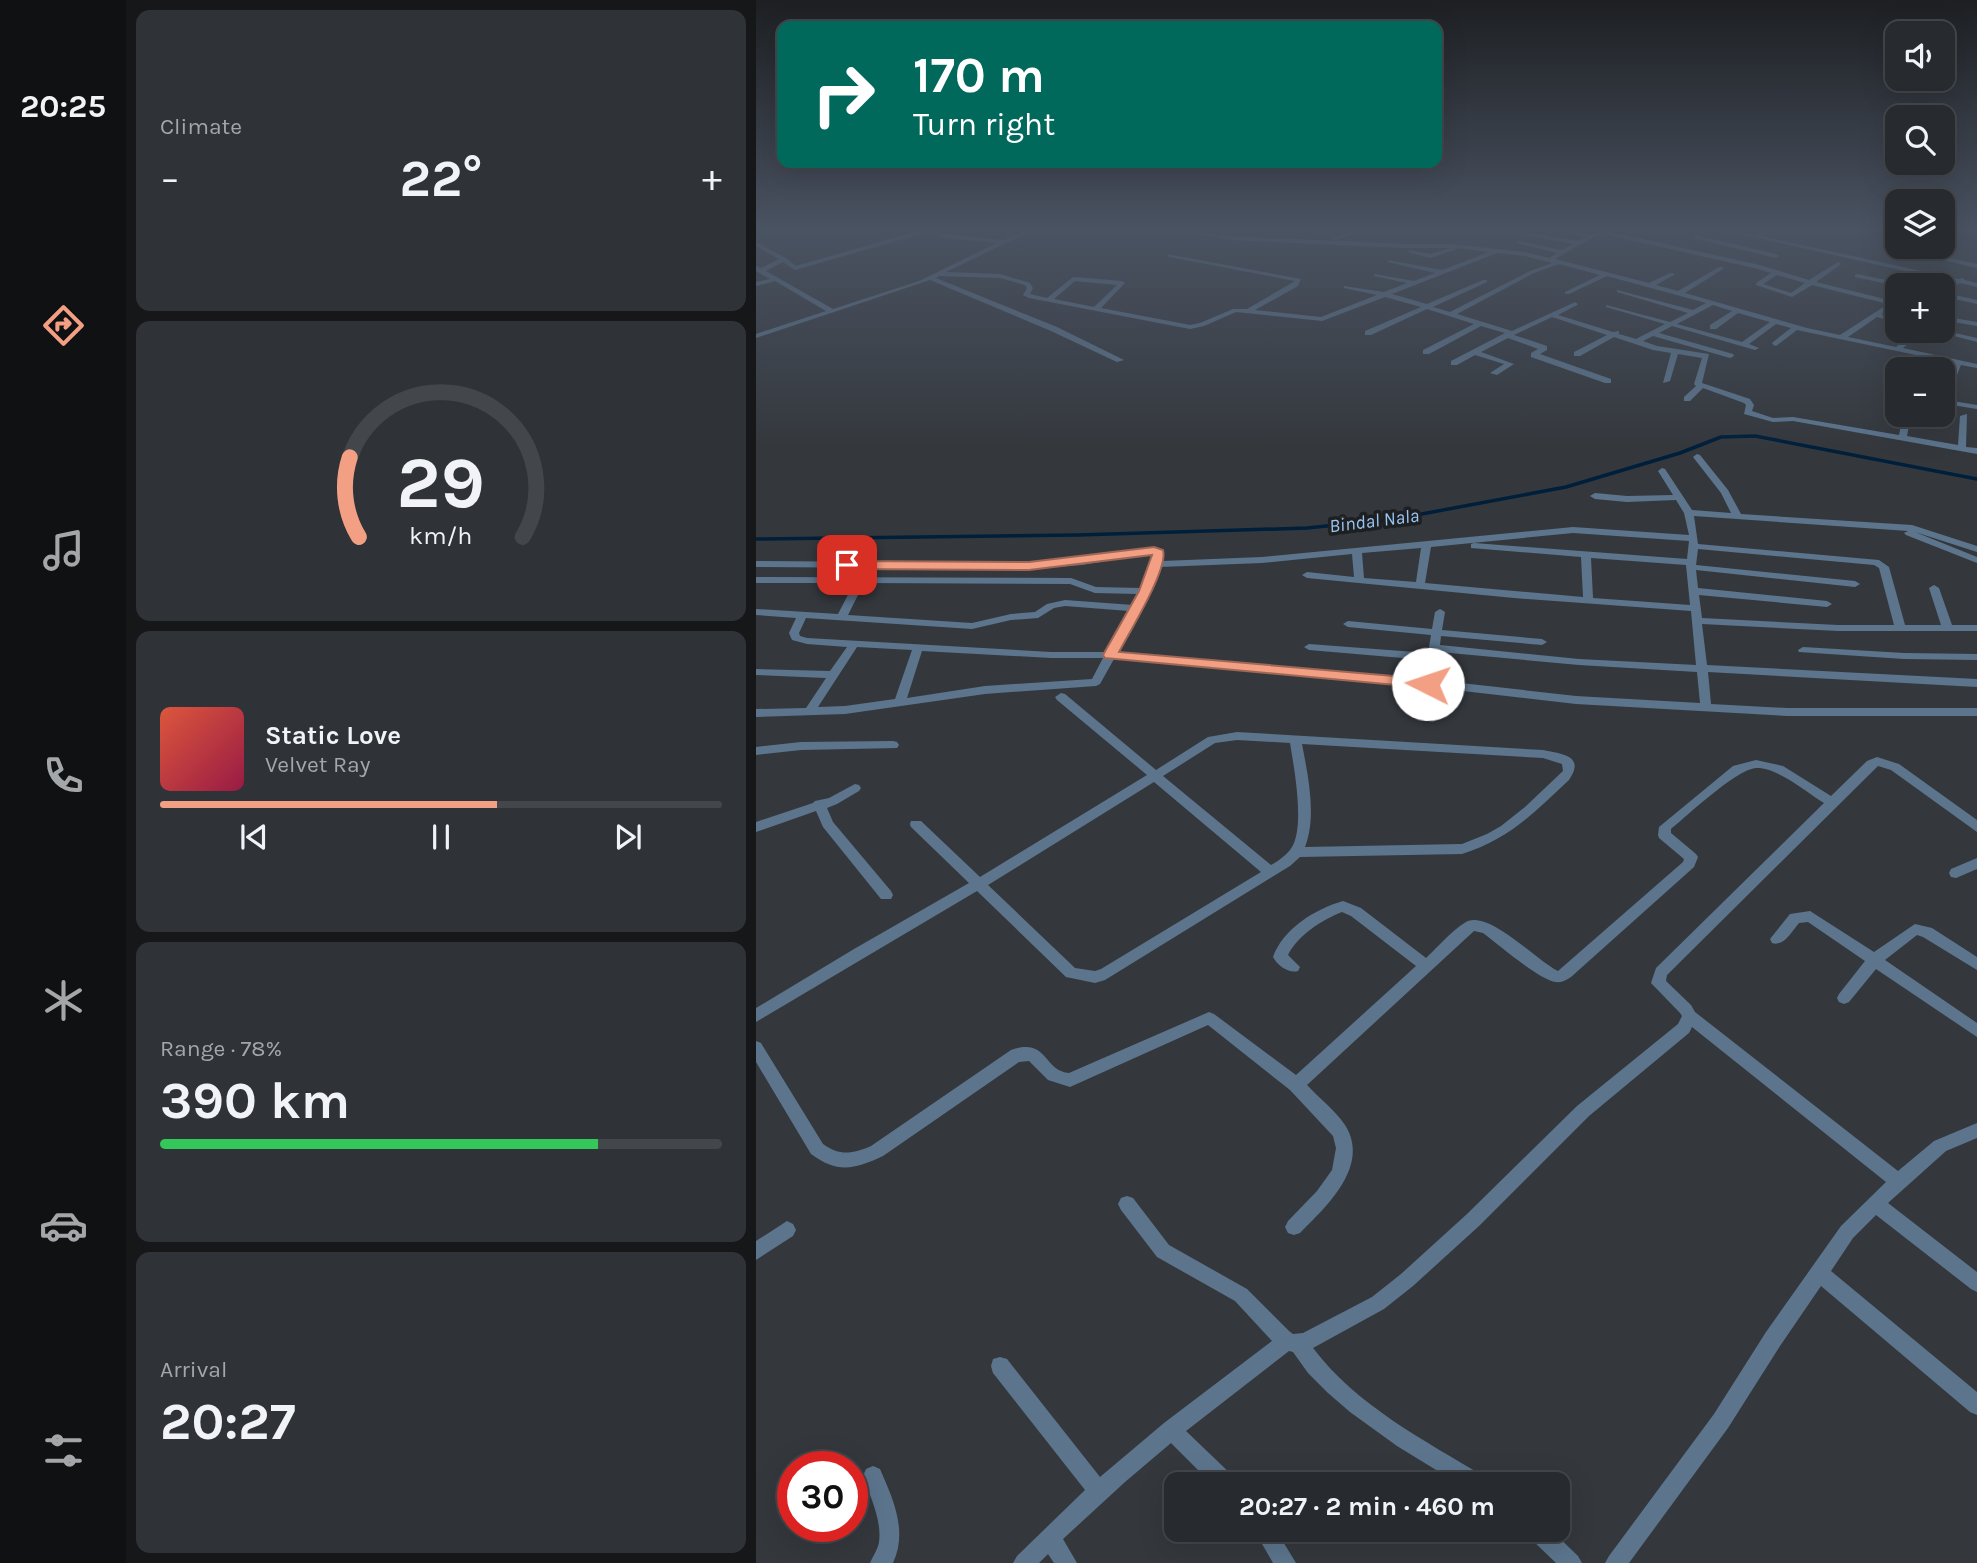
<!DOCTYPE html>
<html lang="en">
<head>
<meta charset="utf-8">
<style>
  :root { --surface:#272a2e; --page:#2f3236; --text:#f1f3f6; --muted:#a4a7aa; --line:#43464a; --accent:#f39f84 }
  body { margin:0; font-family:Karla,sans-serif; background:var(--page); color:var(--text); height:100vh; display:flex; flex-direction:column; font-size:26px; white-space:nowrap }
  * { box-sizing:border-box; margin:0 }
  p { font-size:23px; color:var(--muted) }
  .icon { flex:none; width:38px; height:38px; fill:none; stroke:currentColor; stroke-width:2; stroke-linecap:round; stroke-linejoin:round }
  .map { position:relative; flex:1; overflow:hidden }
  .side { display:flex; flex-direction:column; gap:10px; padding:10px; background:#151719; width:630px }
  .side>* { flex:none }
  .banner { position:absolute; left:21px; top:21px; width:665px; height:147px; border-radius:14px; box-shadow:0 7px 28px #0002,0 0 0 2px var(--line); background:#00695c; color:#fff; overflow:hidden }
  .tools { position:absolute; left:1129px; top:21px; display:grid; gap:14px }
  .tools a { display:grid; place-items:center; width:70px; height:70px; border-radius:14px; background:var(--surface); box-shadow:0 7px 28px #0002,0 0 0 2px var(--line); font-size:35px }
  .speed { position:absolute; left:21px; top:1451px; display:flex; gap:14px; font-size:35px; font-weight:700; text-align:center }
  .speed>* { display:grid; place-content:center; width:91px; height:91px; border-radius:50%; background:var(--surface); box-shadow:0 7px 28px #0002,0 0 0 2px var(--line); line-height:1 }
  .speed .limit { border:10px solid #d22; background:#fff; color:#111 }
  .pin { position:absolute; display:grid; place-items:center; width:60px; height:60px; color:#fff; margin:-30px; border-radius:14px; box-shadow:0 4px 10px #0006 }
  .me { position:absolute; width:77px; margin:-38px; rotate:274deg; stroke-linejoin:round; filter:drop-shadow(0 0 5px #0008) }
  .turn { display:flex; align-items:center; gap:24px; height:147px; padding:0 21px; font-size:32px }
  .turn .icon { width:91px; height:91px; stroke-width:2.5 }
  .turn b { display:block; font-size:49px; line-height:60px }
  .big { font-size:52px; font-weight:700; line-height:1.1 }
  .side .widget { flex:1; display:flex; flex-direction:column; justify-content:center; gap:10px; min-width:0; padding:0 24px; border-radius:14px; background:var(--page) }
  .side .dial { align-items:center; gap:0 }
  .dial svg { height:182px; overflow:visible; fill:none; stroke:var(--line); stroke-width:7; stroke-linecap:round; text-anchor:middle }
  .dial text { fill:var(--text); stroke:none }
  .song { display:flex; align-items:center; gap:21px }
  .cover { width:84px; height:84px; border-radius:10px; background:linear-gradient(135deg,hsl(10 70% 55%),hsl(340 70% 35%)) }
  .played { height:7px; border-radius:4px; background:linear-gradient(90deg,var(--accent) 60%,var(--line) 60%) }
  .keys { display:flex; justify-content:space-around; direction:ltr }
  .heat { display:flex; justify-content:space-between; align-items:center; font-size:38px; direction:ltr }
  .charge { height:10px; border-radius:5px; background:linear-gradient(90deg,#34c759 78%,var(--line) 0) }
  .trip { position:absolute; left:408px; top:1472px; width:406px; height:70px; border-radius:14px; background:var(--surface); box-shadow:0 7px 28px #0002,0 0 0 2px var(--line); font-weight:700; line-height:70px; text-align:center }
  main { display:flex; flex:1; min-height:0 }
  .dock { display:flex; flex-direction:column; width:126px; justify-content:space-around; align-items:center; background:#101112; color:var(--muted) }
  .dock .icon { width:49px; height:49px }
  .dock .current { color:var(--accent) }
  .dock b { font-size:32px; color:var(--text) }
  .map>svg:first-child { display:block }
</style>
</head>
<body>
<main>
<nav class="dock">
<b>20:25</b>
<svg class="icon current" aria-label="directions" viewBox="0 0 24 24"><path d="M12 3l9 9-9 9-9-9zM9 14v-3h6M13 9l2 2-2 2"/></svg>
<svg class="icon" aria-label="music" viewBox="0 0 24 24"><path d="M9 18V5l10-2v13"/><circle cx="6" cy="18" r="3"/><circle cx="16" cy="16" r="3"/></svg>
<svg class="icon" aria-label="phone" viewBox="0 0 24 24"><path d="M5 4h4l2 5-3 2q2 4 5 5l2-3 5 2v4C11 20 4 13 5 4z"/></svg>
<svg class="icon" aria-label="climate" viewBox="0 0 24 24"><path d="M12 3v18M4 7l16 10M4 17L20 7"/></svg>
<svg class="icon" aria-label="car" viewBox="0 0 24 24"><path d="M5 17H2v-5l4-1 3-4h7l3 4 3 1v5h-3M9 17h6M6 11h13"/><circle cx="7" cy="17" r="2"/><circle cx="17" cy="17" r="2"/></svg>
<svg class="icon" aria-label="filters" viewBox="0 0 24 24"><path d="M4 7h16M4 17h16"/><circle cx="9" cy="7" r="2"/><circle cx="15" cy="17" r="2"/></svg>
</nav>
<section class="side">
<div class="widget"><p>Climate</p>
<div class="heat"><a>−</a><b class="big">22°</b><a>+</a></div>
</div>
<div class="widget dial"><svg viewBox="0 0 100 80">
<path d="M14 69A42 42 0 1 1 86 69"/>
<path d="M14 69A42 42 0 0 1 10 34" stroke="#f39f84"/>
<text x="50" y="56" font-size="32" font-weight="700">29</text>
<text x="50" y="72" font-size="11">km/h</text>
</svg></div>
<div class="widget">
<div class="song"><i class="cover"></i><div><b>Static Love</b><p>Velvet Ray</p></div></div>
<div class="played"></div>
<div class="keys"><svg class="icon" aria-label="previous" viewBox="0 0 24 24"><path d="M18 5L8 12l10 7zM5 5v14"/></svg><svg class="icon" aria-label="pause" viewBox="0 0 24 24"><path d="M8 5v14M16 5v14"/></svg><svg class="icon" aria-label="next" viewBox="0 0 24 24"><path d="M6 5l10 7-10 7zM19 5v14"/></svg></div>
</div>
<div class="widget"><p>Range · 78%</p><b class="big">390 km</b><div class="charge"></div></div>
<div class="widget"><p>Arrival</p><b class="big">20:27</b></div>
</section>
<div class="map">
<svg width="1221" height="1563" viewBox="0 0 1221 1563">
  <rect width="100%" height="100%" fill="#34383d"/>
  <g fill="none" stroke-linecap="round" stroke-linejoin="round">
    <path stroke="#001f3a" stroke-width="3.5" d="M0,539L322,535L551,528L639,519L810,487L924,453L965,437L999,436L1221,479"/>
    <g fill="#5c758d" fill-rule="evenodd">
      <path d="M165,230H178L190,234L248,240L270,230H277L190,272L244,274L274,283L277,288L274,294L291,298L317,277L366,281L369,283L368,284L345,308L434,325L444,323L477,309H491L539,281L413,257L411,254L545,279L542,286L499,310L565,317L621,295L588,288V286L628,292L651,283L618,276V274L658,281L679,273L632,262V260L686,270L733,252L700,248L699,250L674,258L651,252L654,250L674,254L694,248H646L475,240L420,230L475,236L646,244H696L769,252L793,258L801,253L760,243L763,241L806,250L817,244L745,230H757L822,241L830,237L803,230H814L834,234L855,230V232L1004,265L1053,280L1082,262L1085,264L1084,265L1060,282L1141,302V306L1138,305L1125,314L1141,319V323L1121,317L1092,337L1140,347L1161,331H1168L1147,348L1221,364V368L1205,365L1196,387L1192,389L1188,387L1198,363L1041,330L1020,346L1016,344L1017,342L1035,328L1020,324L993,344L1003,348L999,350L916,326L903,333L977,354L978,356L974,358L897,336L887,341L901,346L953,354L946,383L994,399L998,405L996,411L1017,418L1037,417L1143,435L1147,415H1155L1151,436L1202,445L1204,416L1211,414L1210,447L1221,448V454L1037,421L1017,422L988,414L990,405L988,403L947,388L934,401H928V397L940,386L938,384L946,358L922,354L914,381L907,383L915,353L897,350L858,337L824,356H818V352L851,335L796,317L758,335L791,346V350L784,354L855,379V383H849L775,357V353L782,349L752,338L725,352L758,364L741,375L734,373L748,364L719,355L701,365H695V361L749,333L725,326L673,354H667V350L718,324L671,309L615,335H609V331L665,307L629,297L566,321L480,312L448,326L434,329L273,298L267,295L271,288L269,285L244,278L183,276L180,278L301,327L368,360L361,362L295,331L174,280L0,338V334L70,311L19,281L0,286V282L14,279L0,271V266L5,268L23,259L0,246V242L30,258L40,266ZM172,232L189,238L241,243L163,281L77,309L10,271L27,262L39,270ZM848,234L1002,269L1015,273L1000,283V285L1036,297L1056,285L1132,304L1084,335L1051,328L929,293L967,269V267H963L922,291L900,285L918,275V273H914L893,283L799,259L841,235ZM741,253L769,256L796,263L774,271L694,312L677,307L731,282V280H727L671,304L636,294ZM803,264L844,275L809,292V294H813L851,276L950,303L937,310L861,290V292L932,313L914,322L850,305V307L909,324L880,339L863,334V331L857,332L802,315L821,305L822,304L819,302L756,331L701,314L778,273ZM1021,275L1049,283L1035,293L1007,284ZM319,281L361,285L338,307L298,299ZM957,305L976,311L954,325V329H960L982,313L1014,322L986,342L921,324Z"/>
      <path d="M556,230H565L566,231L563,233Z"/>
      <path d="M598,230H606L580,240L575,239Z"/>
      <path d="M966,230H976L999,235L1008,230H1015L1005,236L1202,279L1208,278V280L1221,283V287L1204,283L1190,293L1221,300V304L1186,296V290L1198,282Z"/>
      <path d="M1134,230H1141L1138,232Z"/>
      <path d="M1201,230L1221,231V235Z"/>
      <path d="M939,235L1020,254L1023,256L1020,258L937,238Z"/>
      <path d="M1175,254L1221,264V268L1173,257Z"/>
      <path d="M1101,274L1145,283L1148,285L1141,286L1099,277V275Z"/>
      <path d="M1186,316L1221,322V326L1186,320Z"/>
      <path d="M1186,330L1221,338V342L1179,331Z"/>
      <path d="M1190,400L1221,405V409L1190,404Z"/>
      <path d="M941,454L944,455L972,490L985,514L1156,525L1221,546V552L1159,532L1221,557V563L1150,535L1148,533L1152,531L938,516L942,544L1123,560L1133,567L1149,625H1185L1173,588L1178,585L1183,588L1196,625H1221V631H1082L946,624L951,665L1221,679V687L952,672L955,704L1031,708H1221V716H1031L820,704L672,687L358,659L344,684L340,686L229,694L89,714L0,717V709L50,708L70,678L0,675V669L74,671L91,647L51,644L36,640L33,633L40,618L0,615V609L82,614L98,583H0V577L315,578L340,587L385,588L398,555L391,554L326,565L273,569L0,567V561L273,563L326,559L391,548L406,551L408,553L406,561L506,557L817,527L933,535L928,513L920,500L871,502L839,499L834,496L839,493L871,496L917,495L902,471L906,468L909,469L936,510L975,513L965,493L937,457ZM817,533L933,541L931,559L718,543L715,544V548L825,557L827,597L669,583L675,547ZM665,548L660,582L608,578L606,553ZM942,549L1118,565L1123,568L1138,625H1082L946,618L943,595L1071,607L1076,604L1071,601L942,588L940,570L1099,587L1104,584L1099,581L940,565ZM596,554L598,577L551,572L546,575L551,578L758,598L935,611L940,665L823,659L684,645L685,636L786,645L791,642L786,639L686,630L689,612L684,609L679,612L676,629L592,621L587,624L592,627L675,635L672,653L553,644L548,647L553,650L670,660L667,679L361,652L394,591L404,567L506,563ZM835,558L930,565L934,605L837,598ZM108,583L314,584L339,593L382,594L377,605L309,600L291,604L279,612L255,614L216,623L92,615ZM309,606L373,611L351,652H295L51,638L44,636L43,633L50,618L216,629L255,620L282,618L298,608ZM101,647L156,650L139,699L89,706L62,707ZM166,651L295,658H347L336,679L229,686L151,698ZM683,652L823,665L941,672L944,703L820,696L678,680Z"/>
      <path d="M1047,647L1148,653L1221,654V660L1148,659L1043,652L1042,650Z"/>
      <path d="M305,693L309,694L400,770L452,737L481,732L787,750C805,754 830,755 813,780C779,812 752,840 706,854L544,857L534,866L349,980L339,983L310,977L221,891L0,1022V1008L98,949L213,883L155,827L154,824L155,821H165L224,877L391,775L301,700L299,697ZM481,740L534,743C538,768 549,825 536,847C531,855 522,861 515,865L407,776L459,743ZM546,744L787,758L806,764L807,771L769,807L745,826L731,834L706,844L549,847C561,816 552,776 546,744ZM398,782L505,872L345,969L339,971L319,968L232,885Z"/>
      <path d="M137,741L141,742L143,745L141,748L45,750L0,755V747L45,742Z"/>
      <path d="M1121,757L1143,764L1221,820V832L1135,770L1122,766L911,975L910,981L935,1005L939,1012L1142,1171L1178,1141L1221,1123V1138L1190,1151L1132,1203L1221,1272V1292L1215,1289L1120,1215L1097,1238L1075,1271L1221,1392V1415L1214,1412L1065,1286L1024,1346L972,1428L873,1563H849L853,1556L958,1414L1010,1332L1085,1226L1130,1182L936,1027L933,1033L833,1116L723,1226L657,1286L628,1309L557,1348C601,1406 668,1440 729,1477L732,1484H703L641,1446L594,1412L572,1393L552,1373L537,1352L533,1351L430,1431L478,1477L481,1484H456L415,1443L369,1482L307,1539L321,1563H298L292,1554L283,1563H257L261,1556L329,1490L237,1373L235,1366L237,1359L244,1357L251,1359L344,1477L408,1423L516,1341L479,1301L401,1257L365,1210L362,1204L365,1198L371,1196L377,1198L413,1245L491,1289L533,1331L537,1334L547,1333L616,1297L645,1274L711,1214L821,1106L922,1024L926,1016L924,1013L895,983L900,968L1068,803C1050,792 1021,767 1000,768C981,769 932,815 915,829V833L940,854L942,857L938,867L815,977C810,980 806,983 800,982C783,980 742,944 727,933L718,931L551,1085C563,1098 579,1110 589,1125C615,1166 570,1207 544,1233L538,1235L532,1233L529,1227L532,1221L561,1191L576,1170L580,1148L577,1136L534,1090L452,1025L314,1087L292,1080L273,1061L263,1062L127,1156C99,1169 82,1174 55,1154L0,1062V1041L5,1043L67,1144C83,1156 97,1154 115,1146L255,1050C292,1037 287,1071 313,1073L453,1012L458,1014L540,1075L660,966L595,916L586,912C566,920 542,935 532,955L544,967L542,971C533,974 521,965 517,957C527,929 559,909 587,901L605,908L670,958C681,948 699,927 712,921C735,912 780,960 802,971L927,862L928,859L903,838L902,835L903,827L977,766L1000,760L1027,766L1075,796L1111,761Z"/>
      <path d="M99,784L103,785L105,788L103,791L81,804L71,808L77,822L135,891L137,895L135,899H125L67,827L60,811L0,832V822L57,803L59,801L73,798Z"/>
      <path d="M1221,858V869L1200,878L1195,877L1193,873L1195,869Z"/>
      <path d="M1054,911L1118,952L1159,924L1176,928L1221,957V970L1167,937L1161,935L1129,960L1221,1023V1037L1120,969L1093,1002L1088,1004L1083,1002L1081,998L1083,994L1109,961L1052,922L1043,923C1036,931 1028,947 1016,943L1014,939L1034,914Z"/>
      <path d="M31,1221L37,1224L40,1230L37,1236L0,1260V1241Z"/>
      <path d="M117,1466L124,1469C137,1499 152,1531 137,1563H114C117,1556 122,1549 123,1542C126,1520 114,1496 107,1476L110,1469Z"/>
      <path d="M498,1530H520L540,1563H517Z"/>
      <path d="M770,1530H795L822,1556L826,1563H800L773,1537Z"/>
    </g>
  </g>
  <linearGradient id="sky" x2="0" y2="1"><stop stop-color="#1d1f22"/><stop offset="0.51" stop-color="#4a5362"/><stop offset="1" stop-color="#4a5362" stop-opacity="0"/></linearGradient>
  <rect width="1221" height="449" fill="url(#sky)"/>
  <path fill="#f39f84" stroke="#9e6756" stroke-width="2" d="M398,547L407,550C413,568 373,633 363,652L672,679L680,684L672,688L349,658L347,655L383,591L396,555L273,570L91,569L84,565L91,561L273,562Z"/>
  <g text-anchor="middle" stroke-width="7" stroke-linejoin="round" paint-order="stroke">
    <g font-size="19" font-style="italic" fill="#98c6f4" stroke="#1e1f21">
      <text transform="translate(618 520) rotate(-7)" y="7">Bindal Nala</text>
    </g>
  </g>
</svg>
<div class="tools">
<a><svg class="icon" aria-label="sound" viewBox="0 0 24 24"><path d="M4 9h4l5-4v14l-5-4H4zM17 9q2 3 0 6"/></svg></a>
<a><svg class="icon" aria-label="search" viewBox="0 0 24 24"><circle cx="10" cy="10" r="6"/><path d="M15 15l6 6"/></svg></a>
<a><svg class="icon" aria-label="layers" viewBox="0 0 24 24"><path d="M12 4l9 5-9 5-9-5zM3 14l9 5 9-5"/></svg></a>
<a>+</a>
<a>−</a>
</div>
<div class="speed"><div class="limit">30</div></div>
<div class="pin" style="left:91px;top:565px;background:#d93025"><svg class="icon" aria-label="arrive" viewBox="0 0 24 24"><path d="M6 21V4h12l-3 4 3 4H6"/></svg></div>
<svg class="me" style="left:672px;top:684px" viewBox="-20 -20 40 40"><circle r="19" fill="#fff"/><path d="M0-13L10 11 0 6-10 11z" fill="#f39f84"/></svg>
<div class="trip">20:27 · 2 min · 460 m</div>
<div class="banner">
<div class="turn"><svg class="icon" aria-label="right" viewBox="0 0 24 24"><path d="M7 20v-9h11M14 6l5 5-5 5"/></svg><div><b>170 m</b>Turn right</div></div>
</div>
</div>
</main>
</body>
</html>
